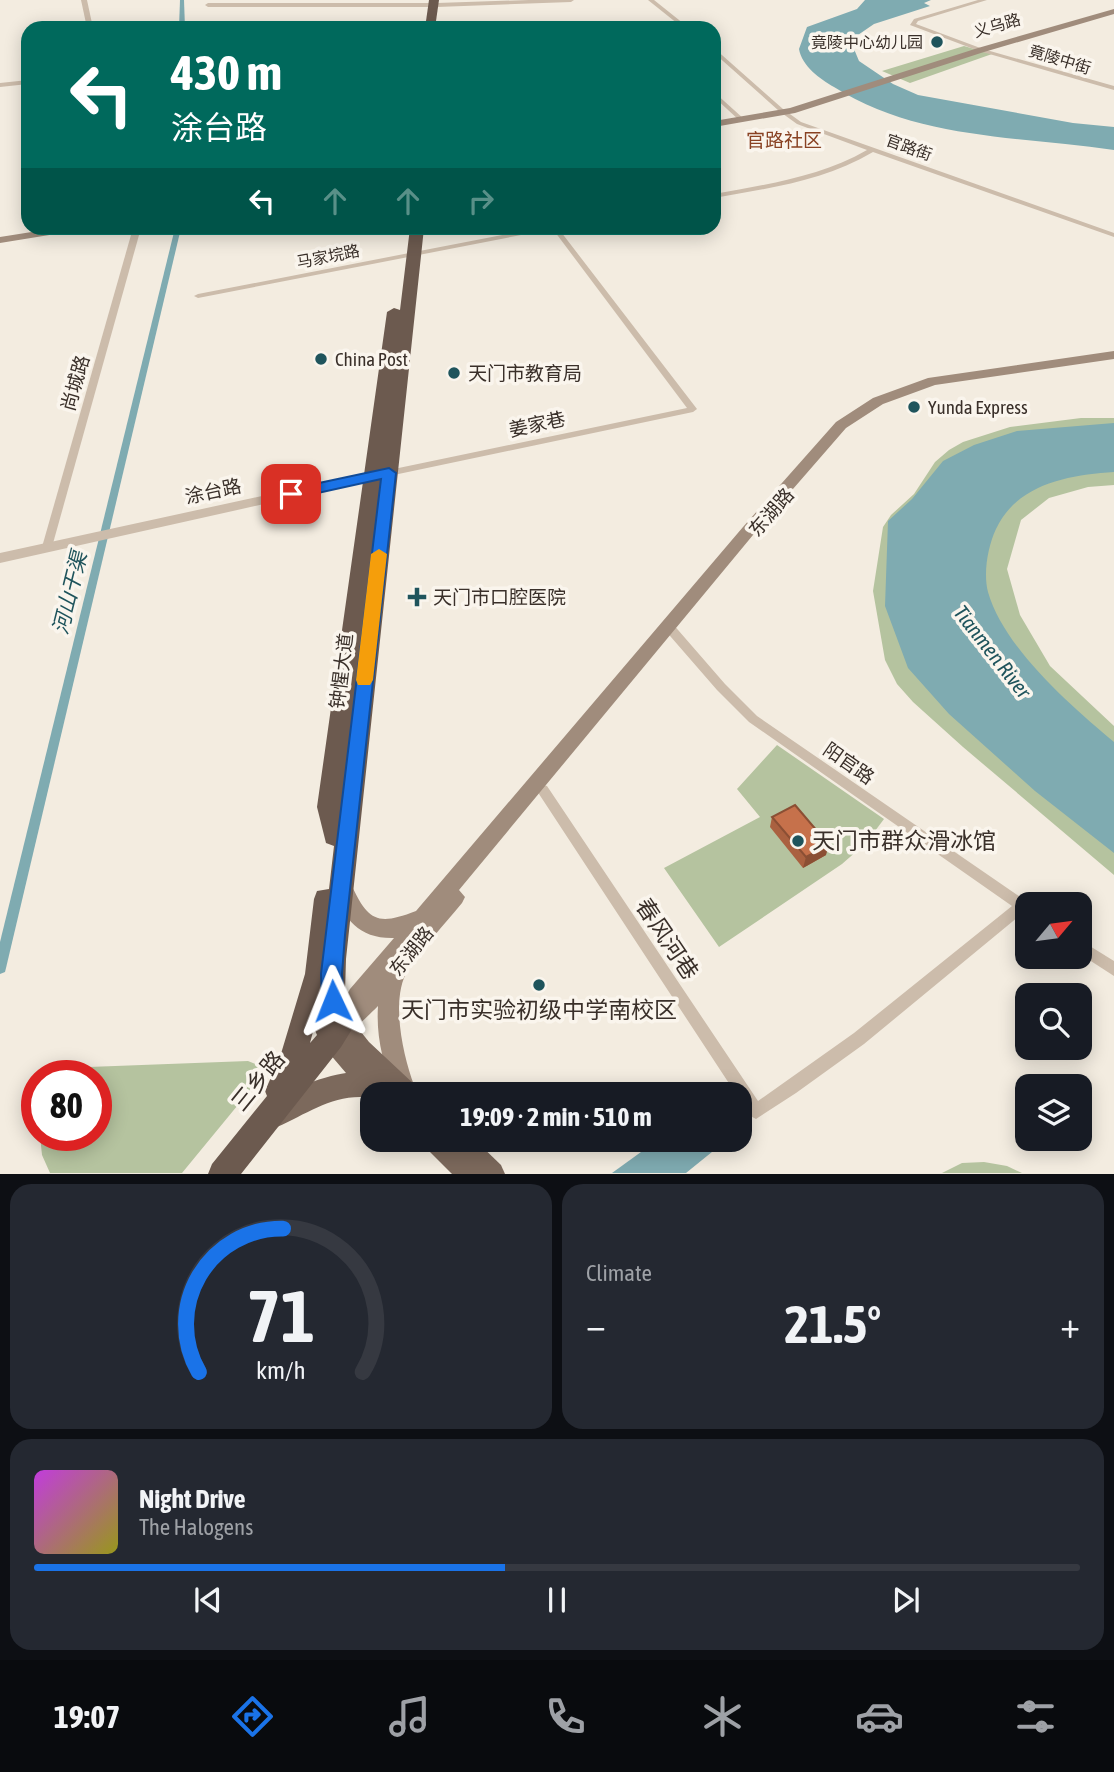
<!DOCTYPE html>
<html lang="en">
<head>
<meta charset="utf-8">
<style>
  :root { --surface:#171b24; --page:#242831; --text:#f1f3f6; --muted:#9ea1a6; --line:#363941; --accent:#1a73e8 }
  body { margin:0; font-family:"Asap Condensed","Noto Sans SC",sans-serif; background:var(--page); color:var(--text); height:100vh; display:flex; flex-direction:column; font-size:26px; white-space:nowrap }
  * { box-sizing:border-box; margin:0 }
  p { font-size:23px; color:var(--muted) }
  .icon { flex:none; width:38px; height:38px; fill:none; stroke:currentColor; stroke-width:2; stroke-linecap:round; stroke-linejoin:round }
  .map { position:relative; height:1174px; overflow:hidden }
  .details { display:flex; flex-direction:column; gap:10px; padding:10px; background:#0d0f14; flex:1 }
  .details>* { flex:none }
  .top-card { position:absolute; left:21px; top:21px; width:700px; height:214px; border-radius:21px; box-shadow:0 4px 18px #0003; background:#00695c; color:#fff; overflow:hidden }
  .needle { width:46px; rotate:61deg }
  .buttons { position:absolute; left:1015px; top:892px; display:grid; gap:14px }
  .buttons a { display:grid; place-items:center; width:77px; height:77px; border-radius:14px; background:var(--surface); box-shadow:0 4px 18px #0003; font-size:35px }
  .speed { position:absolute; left:21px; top:1060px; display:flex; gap:14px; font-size:35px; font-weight:700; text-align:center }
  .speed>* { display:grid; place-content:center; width:91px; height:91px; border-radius:50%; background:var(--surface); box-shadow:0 4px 18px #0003; line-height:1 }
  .speed .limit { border:10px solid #d22; background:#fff; color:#111 }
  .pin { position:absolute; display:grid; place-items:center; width:60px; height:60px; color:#fff; margin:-30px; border-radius:14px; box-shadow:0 4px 10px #0006 }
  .me { position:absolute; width:77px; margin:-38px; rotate:358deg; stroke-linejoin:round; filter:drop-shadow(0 0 5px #0008) }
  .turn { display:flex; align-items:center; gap:24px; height:147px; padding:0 35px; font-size:32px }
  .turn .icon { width:91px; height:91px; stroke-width:2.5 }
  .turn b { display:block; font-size:49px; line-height:60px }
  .lanes { display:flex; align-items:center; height:66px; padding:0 35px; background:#0003; justify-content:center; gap:35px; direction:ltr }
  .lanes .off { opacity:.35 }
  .big { font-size:52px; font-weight:700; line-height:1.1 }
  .details .card { flex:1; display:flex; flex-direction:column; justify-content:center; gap:10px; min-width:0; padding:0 24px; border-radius:21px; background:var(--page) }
  .details .dial { align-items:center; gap:0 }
  .dial svg { height:182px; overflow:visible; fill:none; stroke:var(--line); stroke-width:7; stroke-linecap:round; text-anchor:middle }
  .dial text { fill:var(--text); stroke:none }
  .song { display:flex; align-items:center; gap:21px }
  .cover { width:84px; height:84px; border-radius:10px; background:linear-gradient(135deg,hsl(290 70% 55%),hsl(60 70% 35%)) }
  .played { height:7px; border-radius:4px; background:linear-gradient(90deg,var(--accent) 45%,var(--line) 45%) }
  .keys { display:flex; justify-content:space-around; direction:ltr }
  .heat { display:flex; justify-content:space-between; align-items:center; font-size:38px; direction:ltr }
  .details .tiles { flex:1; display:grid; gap:10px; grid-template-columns:1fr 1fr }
  .card:last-child { grid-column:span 2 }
  .trip { position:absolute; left:360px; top:1082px; width:392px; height:70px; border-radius:21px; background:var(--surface); box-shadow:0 4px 18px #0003; font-weight:700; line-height:70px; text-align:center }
  .tabs { display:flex; height:112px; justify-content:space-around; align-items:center; background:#090b0e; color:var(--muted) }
  .tabs .icon { width:49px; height:49px }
  .tabs .active { color:var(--accent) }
  .tabs b { font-size:32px; color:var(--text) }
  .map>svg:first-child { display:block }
</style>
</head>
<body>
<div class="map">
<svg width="1114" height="1174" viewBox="0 0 1114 1174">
  <rect width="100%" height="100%" fill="#f3ece0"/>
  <g fill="#b5c39f">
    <path d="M964,46L992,54L910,83L882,71Z"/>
    <path d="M1081,418H1114V485L1088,487L1049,498L1021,520L1007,569L1020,615L1050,666L1114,726V875L963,747L913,702L897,684L885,660L873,591L883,527L891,515L914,494L935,462L949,450L963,442L1010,427Z"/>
    <path d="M777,745L884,819L866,843L842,864L719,947L664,868L760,817L737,789Z"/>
    <path d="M248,1061L260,1066V1073L256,1083L182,1173H50L42,1155L40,1136H96V1076H46L62,1068Z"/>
    <path d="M984,1162L1007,1166L1022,1173H942L962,1163Z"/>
  </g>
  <g fill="#7fabb1">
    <path d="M865,0H931L924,3L930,6L874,24L855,37L854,49L859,61L893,84L918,95L1073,123L1114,127V150C1020,136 917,140 834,87C820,79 802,66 799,49L807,27L857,9Z"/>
    <path d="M1114,423V472C1068,475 1017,484 996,529C988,546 983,573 988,592C1004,648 1071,706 1114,742V853L1035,791L949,714L908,668L885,606L888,521L912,499L943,461L974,445L1017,431Z"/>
    <path d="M659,1139H728L686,1173H612Z"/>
  </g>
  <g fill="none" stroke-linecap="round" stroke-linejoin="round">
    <g fill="#7fabb1" fill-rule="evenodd">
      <path d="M180,0H184L185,28H179Z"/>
      <path d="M175,228H181L6,968L5,972L0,974V942Z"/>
    </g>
    <g fill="#ccbcab" fill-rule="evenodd">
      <path d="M81,0H87L93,28H87Z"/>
      <path d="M529,0H574L571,2L437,7H208L205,5L208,3H437Z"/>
      <path d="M648,0H654L689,28H683Z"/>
      <path d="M978,0H987L918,21L916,24L983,49L1114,86V90L979,51L910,25L914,19Z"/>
      <path d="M714,48L783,109L801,122L1114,233V237L873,152C824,181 770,188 714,198V194C768,184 820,177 867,150L797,124L779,111L714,53Z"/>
      <path d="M28,80V84L0,87V83Z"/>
      <path d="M714,92L744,119V121H740L714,97Z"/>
      <path d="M133,228H141L52,547L47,550L42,547Z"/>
      <path d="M538,228H551L547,230L198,298L194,296L198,294Z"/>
      <path d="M552,228H558L697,409L693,412L389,476L386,475L384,473L389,470L687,408Z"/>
      <path d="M668,622L672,623L725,684L757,716L1032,905H1027V915L1023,913L864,1044L796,1093L756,1119C747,1115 740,1103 740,1094H736L539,794L537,790L539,786L543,785L547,786L758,1101L854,1033L1012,906L749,722L717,690L664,629L663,626L664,623Z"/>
      <path d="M1080,940L1114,961V976L1080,954Z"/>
    </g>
    <path fill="#ccbcab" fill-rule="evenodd" d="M381,470L387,474L385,477L0,563V553Z"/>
    <g fill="#a08c7c" fill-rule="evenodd">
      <path d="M1114,9V14L984,52L795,113L714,127V121L790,108L978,48Z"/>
      <path d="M57,228H79L74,231L0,243V237Z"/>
      <path d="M1114,351V359L935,385L883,404L846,428L753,535L459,890L465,897L462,903C444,925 423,947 408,970C390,998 403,1056 414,1085L411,1093H395C383,1064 376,1037 378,1006C369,1015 352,1032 341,1037L333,1033L330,1026L350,989L394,938C360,939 344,920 334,890L337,884L344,881L351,884C368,921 377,926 416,911L743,527L836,422L873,398L928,378Z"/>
    </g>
    <g fill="#7c695c" fill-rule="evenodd">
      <path d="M341,1014L350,1018L369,1042L415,1085L418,1094H373V1098C335,1092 309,1113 277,1127L268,1123L264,1114C273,1093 324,1076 346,1073L323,1046L320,1038L323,1030L329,1027L332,1018Z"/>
      <path d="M422,1139H474L501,1165L505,1174H452L426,1148Z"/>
    </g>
    <g fill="#6c5a4f" fill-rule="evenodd">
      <path d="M429,0H439L435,28H425Z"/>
      <path d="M410,228H424L346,959L345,992L354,1026L341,1047L241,1174H208L212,1164L267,1096L265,1091L280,1057L305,974L314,899L317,891L329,889L334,846L326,843L317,807L387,312L394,308L400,310ZM314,1028L317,1035L310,1043Z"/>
    </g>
  </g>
  <path fill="#aa6140" d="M772,817L826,855L803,868L770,827Z"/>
  <path fill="#8b4f34" d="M829,845L826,855L803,868L806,857Z"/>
  <path fill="#c6714b" stroke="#8b4f34" stroke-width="2" d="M795,805L829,845L806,857L772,817Z"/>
  <path fill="#1a73e8" stroke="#114b97" stroke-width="2" d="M389,468L396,473L345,935L342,974L344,1001L341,1009L333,1012L326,1009L322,1001L321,974L381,479L291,499L284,494L291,489Z"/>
  <path fill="#f59e0b" d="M379,549L387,554L373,680L370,685H358L356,680L371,554Z"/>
  <g fill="#1f545c" stroke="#faf5ed" stroke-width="2.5">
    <circle cx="937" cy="42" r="7"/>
    <circle cx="321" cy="359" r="7"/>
    <circle cx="454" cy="373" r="7"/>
    <circle cx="914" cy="407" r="7"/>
    <path d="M413.5 586.5h7v7h7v7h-7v7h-7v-7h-7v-7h7z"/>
    <circle cx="798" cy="841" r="7"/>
    <circle cx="539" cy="985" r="7"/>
  </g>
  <g text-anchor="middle" stroke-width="7" stroke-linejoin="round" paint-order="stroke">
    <g font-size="16" fill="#3a302a" stroke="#faf5ed">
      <text transform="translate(997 25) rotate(-16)" y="6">义乌路</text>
      <text transform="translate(1060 59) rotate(17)" y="6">竟陵中街</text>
      <text transform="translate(909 147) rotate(20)" y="6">官路街</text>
      <text transform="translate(328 256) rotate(-11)" y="6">马家垸路</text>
    </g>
    <g font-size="16" fill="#3a302a" stroke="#faf5ed" text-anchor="end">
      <text x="923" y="48">竟陵中心幼儿园</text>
    </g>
    <g font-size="19" fill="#894223" stroke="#faf5ed">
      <text x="784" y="147">官路社区</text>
    </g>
    <g font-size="19" fill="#3a302a" stroke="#faf5ed" text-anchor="start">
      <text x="335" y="366">China Post</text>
      <text x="468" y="380">天门市教育局</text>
      <text x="928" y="414">Yunda Express</text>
      <text x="433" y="604">天门市口腔医院</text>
    </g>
    <g font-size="19" fill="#3a302a" stroke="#faf5ed">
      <text transform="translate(75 383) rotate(-74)" y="7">尚城路</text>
      <text transform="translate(537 424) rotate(-12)" y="7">姜家巷</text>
      <text transform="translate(213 491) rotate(-12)" y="7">涂台路</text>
      <text transform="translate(771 512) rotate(-49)" y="7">东湖路</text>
      <text transform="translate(341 671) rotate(-83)" y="7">钟惺大道</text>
      <text transform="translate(849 763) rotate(35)" y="7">阳官路</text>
      <text transform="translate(411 951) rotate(-51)" y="7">东湖路</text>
    </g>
    <g font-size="21" font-style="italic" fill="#1f545c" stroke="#faf5ed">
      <text transform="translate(70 593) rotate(-76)" y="7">河山干渠</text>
      <text transform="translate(992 652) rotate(52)" y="7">Tianmen River</text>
    </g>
    <g font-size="23" fill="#3a302a" stroke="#faf5ed" text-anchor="start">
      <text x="812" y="849">天门市群众滑冰馆</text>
      <text x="539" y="1018" text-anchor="middle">天门市实验初级中学南校区</text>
    </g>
    <g font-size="23" fill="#3a302a" stroke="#faf5ed">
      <text transform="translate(667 939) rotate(56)" y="8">春风河巷</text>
      <text transform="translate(258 1081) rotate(-51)" y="8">三乡路</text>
    </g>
  </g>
</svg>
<div class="buttons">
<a><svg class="needle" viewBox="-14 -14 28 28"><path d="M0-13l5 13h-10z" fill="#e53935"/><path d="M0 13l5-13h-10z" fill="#9ea1a6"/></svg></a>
<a><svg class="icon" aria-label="search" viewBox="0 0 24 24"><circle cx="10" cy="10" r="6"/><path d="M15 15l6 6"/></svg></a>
<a><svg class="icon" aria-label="layers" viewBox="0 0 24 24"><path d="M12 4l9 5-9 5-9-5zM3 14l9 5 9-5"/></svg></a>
</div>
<div class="speed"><div class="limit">80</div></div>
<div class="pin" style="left:291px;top:494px;background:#d93025"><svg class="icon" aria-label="arrive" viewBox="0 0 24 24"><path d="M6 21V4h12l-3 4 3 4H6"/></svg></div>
<svg class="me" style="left:333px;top:1001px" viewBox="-20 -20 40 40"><path d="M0-17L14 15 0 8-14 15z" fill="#1a73e8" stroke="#fff" stroke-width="4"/></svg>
<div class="trip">19:09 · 2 min · 510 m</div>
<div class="top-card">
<div class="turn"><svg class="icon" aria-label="left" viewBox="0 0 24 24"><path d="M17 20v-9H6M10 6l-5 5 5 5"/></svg><div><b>430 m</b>涂台路</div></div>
<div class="lanes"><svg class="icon" aria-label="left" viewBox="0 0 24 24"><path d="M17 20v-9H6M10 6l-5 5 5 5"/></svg><svg class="icon off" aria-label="ahead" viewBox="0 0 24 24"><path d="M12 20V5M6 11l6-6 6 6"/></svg><svg class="icon off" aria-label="ahead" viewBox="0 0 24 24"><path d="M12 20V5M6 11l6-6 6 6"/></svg><svg class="icon off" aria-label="right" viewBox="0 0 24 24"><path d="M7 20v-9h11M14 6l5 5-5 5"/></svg></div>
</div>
</div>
<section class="details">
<div class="tiles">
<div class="card dial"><svg viewBox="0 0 100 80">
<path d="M14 69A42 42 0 1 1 86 69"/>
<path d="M14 69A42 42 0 0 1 51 6" stroke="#1a73e8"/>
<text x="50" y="56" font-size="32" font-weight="700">71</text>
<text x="50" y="72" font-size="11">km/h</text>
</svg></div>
<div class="card"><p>Climate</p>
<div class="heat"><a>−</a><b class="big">21.5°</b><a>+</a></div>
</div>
<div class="card">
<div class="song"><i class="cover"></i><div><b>Night Drive</b><p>The Halogens</p></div></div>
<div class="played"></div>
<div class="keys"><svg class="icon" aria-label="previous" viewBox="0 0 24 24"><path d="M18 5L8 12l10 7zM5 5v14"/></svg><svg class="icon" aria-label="pause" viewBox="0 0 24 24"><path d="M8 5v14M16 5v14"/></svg><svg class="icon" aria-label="next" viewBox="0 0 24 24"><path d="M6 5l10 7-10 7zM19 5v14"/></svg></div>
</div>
</div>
</section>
<nav class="tabs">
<b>19:07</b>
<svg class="icon active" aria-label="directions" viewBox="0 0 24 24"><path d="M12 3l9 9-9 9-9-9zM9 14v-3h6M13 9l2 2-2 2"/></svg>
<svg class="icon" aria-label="music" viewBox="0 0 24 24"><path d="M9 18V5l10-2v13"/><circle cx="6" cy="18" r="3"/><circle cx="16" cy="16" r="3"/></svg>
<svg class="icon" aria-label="phone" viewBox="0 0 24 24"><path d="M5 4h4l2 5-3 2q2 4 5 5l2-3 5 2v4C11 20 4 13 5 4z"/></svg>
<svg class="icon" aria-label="climate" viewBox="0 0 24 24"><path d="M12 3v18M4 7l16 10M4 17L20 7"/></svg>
<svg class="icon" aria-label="car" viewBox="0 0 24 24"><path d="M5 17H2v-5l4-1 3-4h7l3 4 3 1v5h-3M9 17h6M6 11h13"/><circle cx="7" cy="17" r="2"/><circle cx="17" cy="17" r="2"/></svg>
<svg class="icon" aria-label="filters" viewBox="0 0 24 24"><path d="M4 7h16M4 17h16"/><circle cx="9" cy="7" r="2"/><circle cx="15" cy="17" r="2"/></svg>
</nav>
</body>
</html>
